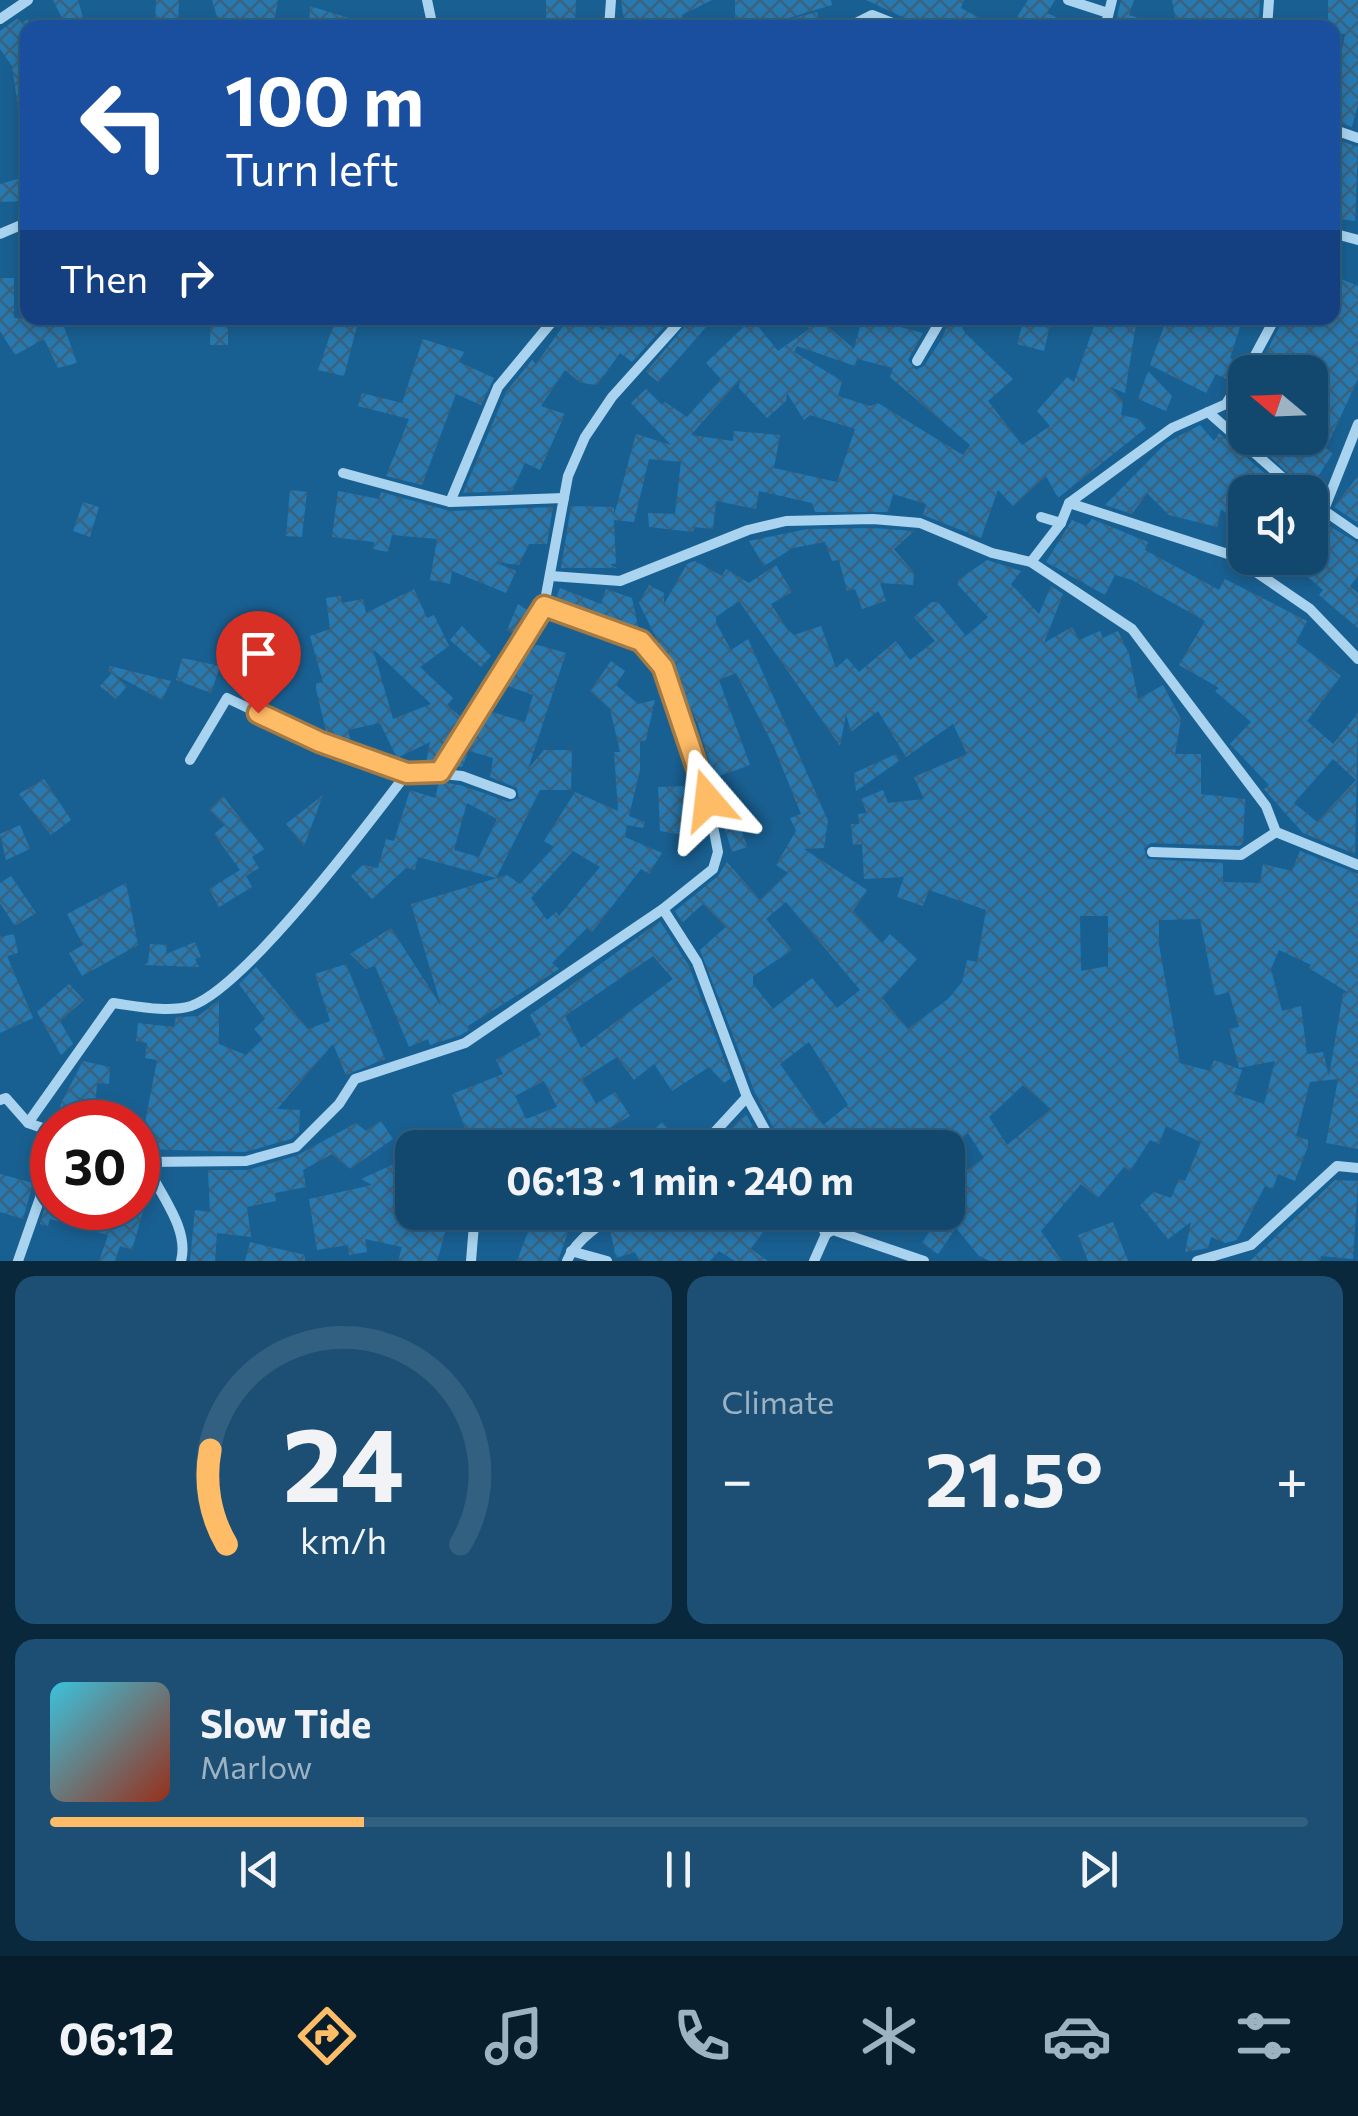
<!DOCTYPE html>
<html lang="en">
<head>
<meta charset="utf-8">
<style>
  :root { --surface:#13486e; --page:#1c4f73; --text:#f1f3f6; --muted:#9db2c2; --line:#326081; --accent:#ffbc67 }
  body { margin:0; font-family:Commissioner,sans-serif; background:var(--page); color:var(--text); height:100vh; display:flex; flex-direction:column; font-size:38px; white-space:nowrap }
  * { box-sizing:border-box; margin:0 }
  p { font-size:32px; color:var(--muted) }
  .icon { flex:none; width:55px; height:55px; fill:none; stroke:currentColor; stroke-width:2; stroke-linecap:round; stroke-linejoin:round }
  .map { position:relative; height:1261px; overflow:hidden }
  .drawer { display:flex; flex-direction:column; gap:15px; padding:15px; background:#0a283c; flex:1 }
  .drawer>* { flex:none }
  .banner { position:absolute; left:20px; top:20px; width:1320px; height:305px; border-radius:20px; box-shadow:0 5px 15px #0003,0 0 0 2px var(--line); background:#1a4fa0; color:#fff; overflow:hidden }
  .needle { width:65px; rotate:289deg }
  .buttons { position:absolute; left:1228px; top:355px; display:grid; gap:20px }
  .buttons a { display:grid; place-items:center; width:100px; height:100px; border-radius:20px; background:var(--surface); box-shadow:0 5px 15px #0003,0 0 0 2px var(--line); font-size:50px }
  .speed { position:absolute; left:30px; top:1100px; display:flex; gap:20px; font-size:50px; font-weight:700; text-align:center }
  .speed>* { display:grid; place-content:center; width:130px; height:130px; border-radius:50%; background:var(--surface); box-shadow:0 5px 15px #0003,0 0 0 2px var(--line); line-height:1 }
  .speed .limit { border:15px solid #d22; background:#fff; color:#111 }
  .pin { position:absolute; display:grid; place-items:center; width:85px; height:85px; color:#fff; margin:-102px -42px; border-radius:50% 50% 50% 0; rotate:-45deg; box-shadow:0 0 10px #0007 }
  .pin .icon { rotate:45deg }
  .me { position:absolute; width:110px; margin:-55px; rotate:343deg; stroke-linejoin:round; filter:drop-shadow(0 0 8px #0008) }
  .turn { display:flex; align-items:center; gap:35px; height:210px; padding:0 40px; font-size:45px }
  .turn .icon { width:130px; height:130px; stroke-width:2.5 }
  .turn b { display:block; font-size:70px; line-height:85px }
  .then { display:flex; align-items:center; height:95px; padding:0 40px; background:#0003; gap:20px; font-size:38px }
  .big { font-size:75px; font-weight:700; line-height:1.1 }
  .drawer .card { flex:1; display:flex; flex-direction:column; justify-content:center; gap:15px; min-width:0; padding:0 35px; border-radius:20px; background:var(--page) }
  .drawer .dial { align-items:center; gap:0 }
  .dial svg { height:260px; overflow:visible; fill:none; stroke:var(--line); stroke-width:7; stroke-linecap:round; text-anchor:middle }
  .dial text { fill:var(--text); stroke:none }
  .song { display:flex; align-items:center; gap:30px }
  .cover { width:120px; height:120px; border-radius:15px; background:linear-gradient(135deg,hsl(190 70% 55%),hsl(10 70% 35%)) }
  .played { height:10px; border-radius:5px; background:linear-gradient(90deg,var(--accent) 25%,var(--line) 25%) }
  .keys { display:flex; justify-content:space-around; direction:ltr }
  .heat { display:flex; justify-content:space-between; align-items:center; font-size:55px; direction:ltr }
  .drawer .tiles { flex:1; display:grid; gap:15px; grid-template-columns:1fr 1fr }
  .card:last-child { grid-column:span 2 }
  .trip { position:absolute; left:395px; top:1130px; width:570px; height:100px; border-radius:20px; background:var(--surface); box-shadow:0 5px 15px #0003,0 0 0 2px var(--line); font-weight:700; line-height:100px; text-align:center }
  .dock { display:flex; height:160px; justify-content:space-around; align-items:center; background:#081d2c; color:var(--muted) }
  .dock .icon { width:70px; height:70px }
  .dock .current { color:var(--accent) }
  .dock b { font-size:45px; color:var(--text) }
  .map>svg:first-child { display:block }
</style>
</head>
<body>
<div class="map">
<svg width="1358" height="1261" viewBox="0 0 1358 1261">
  <defs>
    <pattern id="building-cross-hatch" width="8" height="8" patternUnits="userSpaceOnUse" patternTransform="scale(2.5)"><rect width="8" height="8" fill="#2879b0"/><path d="M0 0l8 8M0 8l8-8" fill="none" stroke="#3a627e"/></pattern>
  </defs>
  <rect width="100%" height="100%" fill="#196092"/>
  <g fill="url(#building-cross-hatch)" fill-rule="evenodd">
    <path d="M53,0H78L86,28H67Z"/>
    <path d="M156,0H179L178,28H155Z"/>
    <path d="M212,0H278L273,28H220Z"/>
    <path d="M546,0H576L575,21H546Z"/>
    <path d="M621,0H712L682,15L685,24L673,28H625Z"/>
    <path d="M735,0H831L832,5L755,28H735Z"/>
    <path d="M866,0H964L961,8L999,28H926Z"/>
    <path d="M1028,0H1055L1047,13L1081,28H1010Z"/>
    <path d="M1121,0H1134L1129,15L1159,24L1158,28L1115,25Z"/>
    <path d="M1172,0H1260L1259,20L1250,21L1251,28H1177Z"/>
    <path d="M1328,0H1358V104L1352,127L1332,120V78L1336,79L1345,34L1332,33V28H1328Z"/>
    <path d="M310,6L368,24L367,28H309Z"/>
    <path d="M817,12L821,28H778L777,22Z"/>
    <path d="M18,18L22,23L28,19V120L20,121L12,66L0,49V31Z"/>
    <path d="M1332,138L1358,147L1355,221L1332,218Z"/>
    <path d="M28,176V201L0,202V184Z"/>
    <path d="M1332,275L1358,286V379L1326,448L1333,453L1308,492L1250,438H1310V372H1256L1284,318H1332Z"/>
    <path d="M0,278H14V318H61L77,363L58,368L44,339L15,355L0,331Z"/>
    <path d="M211,318H228V345H210Z"/>
    <path d="M336,318H359L344,376L318,370Z"/>
    <path d="M569,318H586L603,330L613,318H672L632,362L620,353L597,385L581,383L565,370L541,406L565,414L540,470L525,463L512,491L463,493L506,392L532,360L536,364Z"/>
    <path d="M692,318L707,326L658,382L646,372Z"/>
    <path d="M798,318H818L854,349L862,319L899,318L897,326L923,333L908,360L916,370L924,366L942,338L951,318H957L965,333L1013,379L988,401L1022,445L1050,426L1037,411L1067,377L1074,382L1097,318H1137L1125,393L1110,387L1123,402L1121,415L1139,419L1146,428L1058,498L1046,476L1013,506L998,490L981,538L923,515L926,504L893,494L888,512H815L812,503L759,491L756,509L716,501L713,529L694,527L693,532L649,527L648,513L675,514L681,462L649,459L634,522L614,520L616,564H610L617,568H561L571,506L614,507V515L636,434L671,445L631,403L646,389L662,405L665,402L687,417L721,379L706,363L752,319L778,351L809,329ZM797,346L855,366L857,359L893,368L890,377L970,445L963,455L878,403L870,406L838,396L842,381L794,352ZM740,379L739,388L767,418L786,401L787,393L804,420L810,415L855,429L837,482L774,468L780,435L734,431L733,441L691,435Z"/>
    <path d="M1024,318L1051,321L1044,351L1017,344Z"/>
    <path d="M1167,318H1243L1230,358L1241,364L1230,381L1216,374L1206,393L1150,365Z"/>
    <path d="M423,339L464,352L459,362L494,378L481,405L456,394L422,485L386,476L409,419L358,406L362,393L402,403Z"/>
    <path d="M1148,371L1172,396L1166,411L1138,399Z"/>
    <path d="M1245,390V433L1227,417Z"/>
    <path d="M1200,425L1214,441L1219,433L1286,492H1245V529L1221,509L1217,527L1169,515L1147,493L1132,514L1105,505L1166,443Z"/>
    <path d="M1358,476V523L1334,507Z"/>
    <path d="M290,490L307,492L302,537L286,536Z"/>
    <path d="M338,491L379,499L381,492L450,511L553,507L547,544H529L519,565L495,562L516,571L506,593L452,571L450,584L430,580L437,539L392,535L388,552L373,549L374,542L332,537Z"/>
    <path d="M83,502L99,507L90,537L73,531Z"/>
    <path d="M1092,519L1148,542L1145,550L1219,590L1225,579L1307,621L1296,642L1341,676L1307,721L1333,744L1358,713L1355,854L1303,833L1264,789L1269,785L1230,744L1251,722L1215,691L1219,688L1179,665L1205,621L1132,580L1115,575L1105,595L1046,562L1072,520L1086,526ZM1333,759L1356,780L1317,822L1294,803Z"/>
    <path d="M1319,520L1358,543V576L1350,586L1358,593V628L1319,595L1323,590L1286,558H1310V529Z"/>
    <path d="M873,528L914,531L894,549L914,573L913,585L880,583L886,601L862,609L855,589L847,591L839,560L832,561L825,542L793,548L764,566L749,541L808,529Z"/>
    <path d="M987,560L1021,571L1011,584L1039,614L1051,586L1063,594L1044,643L1072,627L1079,640L1100,631L1103,638L1118,631L1129,654L1138,699L1163,685L1181,719L1175,754H1201V794L1245,799L1243,843L1239,846L1151,843L1144,848L1147,859L1223,863V882L1260,883L1263,864L1292,871L1300,851L1358,874V1149L1326,1143L1338,1079L1310,1082L1296,1136L1308,1140V1146L1295,1181L1278,1174L1273,1189L1265,1186L1237,1240L1225,1243L1211,1237L1208,1248L1185,1252L1191,1222L1168,1239L1140,1205L1154,1192L1171,1198L1179,1179L1185,1181L1201,1142L1166,1126L1159,1144L1150,1140L1130,1171L1124,1167L1098,1198L1081,1184L1041,1231L1062,1261H990L979,1256L956,1228L938,1254L922,1243L942,1212H948V1184L984,1158L968,1133L950,1148H880L876,1142L868,1148H784L755,1093L700,950L726,927L703,904L682,923L675,911L718,876L727,862L760,900L788,873L776,865L796,831L790,818L801,814L774,747L736,673L719,680L750,765L714,778L698,724L639,603L649,585L664,593V604L687,564L695,561L722,576L726,569L749,583L776,565L792,592L771,604L787,629L794,635L821,626L836,668L847,658L859,672L896,641L910,660L935,641L914,617L932,602H938L966,636L988,617L958,585V580ZM739,601L840,746L846,714L851,732L878,711L906,757L953,724L967,754L914,777L924,799L888,803L883,790L861,799L867,813L858,814L859,824H851L853,845L862,844L864,879L904,877L897,897L923,906L929,890L986,910L977,962L967,960L962,982L948,999L908,1029L882,998L917,959L890,934L882,943L853,911L867,890L804,849L824,848L828,821L748,639L731,650L716,623V617ZM786,902L860,990L837,1008L812,978L773,1009L753,984V976L792,950L766,919ZM1080,916H1108V966L1081,971ZM1200,919L1215,996L1229,992L1239,1027L1229,1029L1239,1068L1275,1061L1264,1104L1234,1094L1242,1070L1214,1060L1210,1071L1180,1063L1159,945V920ZM1279,950L1311,965L1309,968L1347,992L1343,994L1329,1076L1323,1052L1307,1054L1301,1006L1282,1011L1271,969ZM809,1042L848,1105L823,1125L780,1064ZM1023,1085L1051,1109L1007,1145L989,1117Z"/>
    <path d="M560,588L601,604L606,589L632,598L639,631L555,600Z"/>
    <path d="M414,589L427,618L434,615L449,646L420,667L453,698L447,705L463,719L434,764L426,763L430,742L397,758L380,723L348,730L350,739L344,741L327,735L316,689V683L323,682L310,636L330,629L326,598L341,596L342,603L363,599L366,613ZM373,649L431,704L393,719Z"/>
    <path d="M518,604L530,612L515,635L507,630Z"/>
    <path d="M462,626L491,656L481,667L450,640Z"/>
    <path d="M531,643L566,653L528,769L544,750H572L571,790H540L496,878L418,857L415,870L406,868L372,899L351,876L363,865L378,868L386,839L394,841L410,790L435,798L439,782L460,785L509,802L519,798L517,788L490,777L493,758L469,751L462,767L454,766L489,711L525,722L533,695L505,685ZM467,803L497,819L479,857L454,850Z"/>
    <path d="M182,658L220,666L211,693L176,680Z"/>
    <path d="M611,661L625,671L616,685L638,704L655,700L646,740L640,742V770L629,816L645,822L643,828L627,825L625,837L662,853L649,874L641,869L592,932L587,928L552,963L559,969L468,1026L469,1030L461,1035L430,1045L428,1039L409,1047L375,966L366,969L350,954L391,928L441,1006L411,904L507,875L520,884L554,847L544,841L575,792L618,811L614,752H620L610,709L590,691ZM573,851L600,867L559,916L556,912L547,920L531,898Z"/>
    <path d="M110,666L171,681L162,700L108,671Z"/>
    <path d="M112,673L127,686L116,699L100,686Z"/>
    <path d="M896,754L899,761L856,791L854,773Z"/>
    <path d="M44,779L71,820L51,835L19,794Z"/>
    <path d="M684,786L686,816L692,817L694,837L660,831L658,787Z"/>
    <path d="M323,795L304,846L286,824Z"/>
    <path d="M223,796L264,849L252,857L259,868L246,876L252,887L219,907L209,889L240,870L214,834L225,825L209,810Z"/>
    <path d="M736,812L747,847L732,852L721,817Z"/>
    <path d="M20,825L30,849L6,860L0,834Z"/>
    <path d="M11,876L36,913L15,926L0,903V883Z"/>
    <path d="M126,883L138,945L82,976L69,953L83,945L67,914Z"/>
    <path d="M660,921L689,966L731,1078L724,1083L709,1067L672,1091L654,1064L634,1080L617,1057L582,1079L596,1104L615,1092L630,1116L605,1131L615,1148H574L563,1133L520,1148H459L454,1132L465,1128L452,1094L503,1074L496,1060L541,1035L530,1015ZM653,956L673,979L581,1048L565,1016ZM544,1081L557,1107L526,1119L515,1096Z"/>
    <path d="M14,934L18,953L7,956L33,1018L0,1033V937Z"/>
    <path d="M195,942L201,957L195,959L199,967L142,965L148,963L150,944L167,945L166,954Z"/>
    <path d="M346,964L385,1059L346,1075L333,1044L277,1109L300,1110L299,1132L291,1139L245,1152L140,1149L157,1060L145,1058L147,1043L136,1041L138,1023L174,1027L176,1017L198,1016L219,1000V1044L246,1055L263,1039L254,1029L265,1019L239,984L256,967L308,1029L330,1021L315,974Z"/>
    <path d="M69,984L84,1000L60,1021L73,1044L61,1055L37,1012Z"/>
    <path d="M83,1061L110,1067L109,1084L97,1083L94,1122H58L61,1103Z"/>
    <path d="M746,1114L765,1148H720L729,1130Z"/>
    <path d="M381,1121L393,1139L350,1169L332,1154L303,1170L306,1187L275,1193L276,1201L247,1207L251,1237L217,1233L215,1261H190L195,1210L210,1212L208,1170H248L298,1155L356,1123L366,1131Z"/>
    <path d="M662,1122L688,1148H636Z"/>
    <path d="M412,1156V1212H451L437,1261H398L402,1247L365,1239L367,1252L349,1255L348,1245L317,1250L309,1199L372,1185L361,1179Z"/>
    <path d="M0,1174L33,1183L23,1219L0,1212Z"/>
    <path d="M1335,1180L1358,1181L1353,1259L1321,1256L1320,1261H1250Z"/>
    <path d="M50,1188L52,1208H144L132,1250L120,1246L115,1261H99L108,1235L50,1219L48,1226L40,1224Z"/>
    <path d="M498,1212H542L571,1223L558,1261H517L530,1226L498,1222Z"/>
    <path d="M632,1212H741L749,1219L754,1212H777L751,1249L768,1261H735L719,1251L710,1261H639L635,1252L616,1258L610,1229Z"/>
    <path d="M835,1212H882L868,1230Z"/>
    <path d="M1113,1222L1128,1261H1088L1078,1235Z"/>
    <path d="M250,1242L305,1255V1261H245Z"/>
  </g>
  <g fill="none" stroke-linecap="round" stroke-linejoin="round">
    <g stroke="#a9d3ef" stroke-width="10">
      <path d="M427,0L433,28"/>
      <path d="M1068,0L1108,13"/>
      <path d="M0,19L28,0"/>
      <path d="M609,28L611,0"/>
      <path d="M846,28L872,15L905,28"/>
      <path d="M1105,28L1112,0"/>
      <path d="M1267,28L1269,0"/>
      <path d="M1332,129L1358,138"/>
      <path d="M1332,233L1358,240"/>
      <path d="M0,234L28,222"/>
      <path d="M917,361L942,318"/>
      <path d="M1246,372L1275,318"/>
      <path d="M1208,412L1299,492"/>
      <path d="M343,473L450,502L564,498"/>
      <path d="M1310,501L1358,534"/>
      <path d="M450,502L498,387L555,318"/>
      <path d="M1069,503L1231,555L1310,609L1358,659"/>
      <path d="M1323,512L1358,424"/>
      <path d="M1041,517L1061,523"/>
      <path d="M1031,562L1061,523L1069,503L1172,428L1226,404L1245,374"/>
      <path d="M551,576L620,581L748,530L786,521L873,519L920,523L992,553L1031,562L1132,629L1266,806L1276,832L1358,865"/>
      <path d="M190,760L227,698L320,742L395,769L462,776L511,794"/>
      <path d="M440,772L544,606L568,476L585,437L612,397L683,318"/>
      <path d="M1152,852L1241,855L1276,832"/>
      <path d="M663,909L697,962L747,1097L775,1148"/>
      <path d="M0,1100L6,1098L28,1123L51,1131"/>
      <path d="M28,1123L113,1003C136,1006 168,1013 191,1006C245,988 369,823 407,773"/>
      <path d="M700,1148L747,1097"/>
      <path d="M138,1159L145,1162C158,1192 190,1228 181,1261"/>
      <path d="M145,1162L246,1161L296,1147L339,1104L355,1079L465,1043L663,909L713,869L718,852L708,800L663,667L641,641L544,606"/>
      <path d="M814,1212L826,1234"/>
      <path d="M571,1251L607,1261"/>
      <path d="M18,1261L40,1198L46,1130"/>
      <path d="M471,1261L475,1212"/>
      <path d="M567,1261C576,1239 602,1222 623,1212"/>
      <path d="M814,1261L826,1234L833,1230L924,1261"/>
      <path d="M1197,1261L1251,1245L1337,1166L1358,1168"/>
    </g>
  </g>
  <g fill="none" stroke-linecap="round" stroke-linejoin="round">
    <defs>
      <path id="route" d="M258,713L320,742L407,773L440,772L544,606L641,641L663,667L708,800"/>
    </defs>
    <use href="#route" stroke="#a67a43" stroke-width="25"/>
    <use href="#route" stroke="#ffbc67" stroke-width="18"/>
  </g>
</svg>
<div class="buttons">
<a><svg class="needle" viewBox="-14 -14 28 28"><path d="M0-13l5 13h-10z" fill="#e53935"/><path d="M0 13l5-13h-10z" fill="#9db2c2"/></svg></a>
<a><svg class="icon" aria-label="sound" viewBox="0 0 24 24"><path d="M4 9h4l5-4v14l-5-4H4zM17 9q2 3 0 6"/></svg></a>
</div>
<div class="speed"><div class="limit">30</div></div>
<div class="pin" style="left:258px;top:713px;background:#d93025"><svg class="icon" aria-label="arrive" viewBox="0 0 24 24"><path d="M6 21V4h12l-3 4 3 4H6"/></svg></div>
<svg class="me" style="left:708px;top:800px" viewBox="-20 -20 40 40"><path d="M0-17L14 15 0 8-14 15z" fill="#ffbc67" stroke="#fff" stroke-width="4"/></svg>
<div class="trip">06:13 · 1 min · 240 m</div>
<div class="banner">
<div class="turn"><svg class="icon" aria-label="left" viewBox="0 0 24 24"><path d="M17 20v-9H6M10 6l-5 5 5 5"/></svg><div><b>100 m</b>Turn left</div></div>
<div class="then">Then<svg class="icon" aria-label="right" viewBox="0 0 24 24"><path d="M7 20v-9h11M14 6l5 5-5 5"/></svg></div>
</div>
</div>
<section class="drawer">
<div class="tiles">
<div class="card dial"><svg viewBox="0 0 100 80">
<path d="M14 69A42 42 0 1 1 86 69"/>
<path d="M14 69A42 42 0 0 1 9 40" stroke="#ffbc67"/>
<text x="50" y="56" font-size="32" font-weight="700">24</text>
<text x="50" y="72" font-size="11">km/h</text>
</svg></div>
<div class="card"><p>Climate</p>
<div class="heat"><a>−</a><b class="big">21.5°</b><a>+</a></div>
</div>
<div class="card">
<div class="song"><i class="cover"></i><div><b>Slow Tide</b><p>Marlow</p></div></div>
<div class="played"></div>
<div class="keys"><svg class="icon" aria-label="previous" viewBox="0 0 24 24"><path d="M18 5L8 12l10 7zM5 5v14"/></svg><svg class="icon" aria-label="pause" viewBox="0 0 24 24"><path d="M8 5v14M16 5v14"/></svg><svg class="icon" aria-label="next" viewBox="0 0 24 24"><path d="M6 5l10 7-10 7zM19 5v14"/></svg></div>
</div>
</div>
</section>
<nav class="dock">
<b>06:12</b>
<svg class="icon current" aria-label="directions" viewBox="0 0 24 24"><path d="M12 3l9 9-9 9-9-9zM9 14v-3h6M13 9l2 2-2 2"/></svg>
<svg class="icon" aria-label="music" viewBox="0 0 24 24"><path d="M9 18V5l10-2v13"/><circle cx="6" cy="18" r="3"/><circle cx="16" cy="16" r="3"/></svg>
<svg class="icon" aria-label="phone" viewBox="0 0 24 24"><path d="M5 4h4l2 5-3 2q2 4 5 5l2-3 5 2v4C11 20 4 13 5 4z"/></svg>
<svg class="icon" aria-label="climate" viewBox="0 0 24 24"><path d="M12 3v18M4 7l16 10M4 17L20 7"/></svg>
<svg class="icon" aria-label="car" viewBox="0 0 24 24"><path d="M5 17H2v-5l4-1 3-4h7l3 4 3 1v5h-3M9 17h6M6 11h13"/><circle cx="7" cy="17" r="2"/><circle cx="17" cy="17" r="2"/></svg>
<svg class="icon" aria-label="filters" viewBox="0 0 24 24"><path d="M4 7h16M4 17h16"/><circle cx="9" cy="7" r="2"/><circle cx="15" cy="17" r="2"/></svg>
</nav>
</body>
</html>
